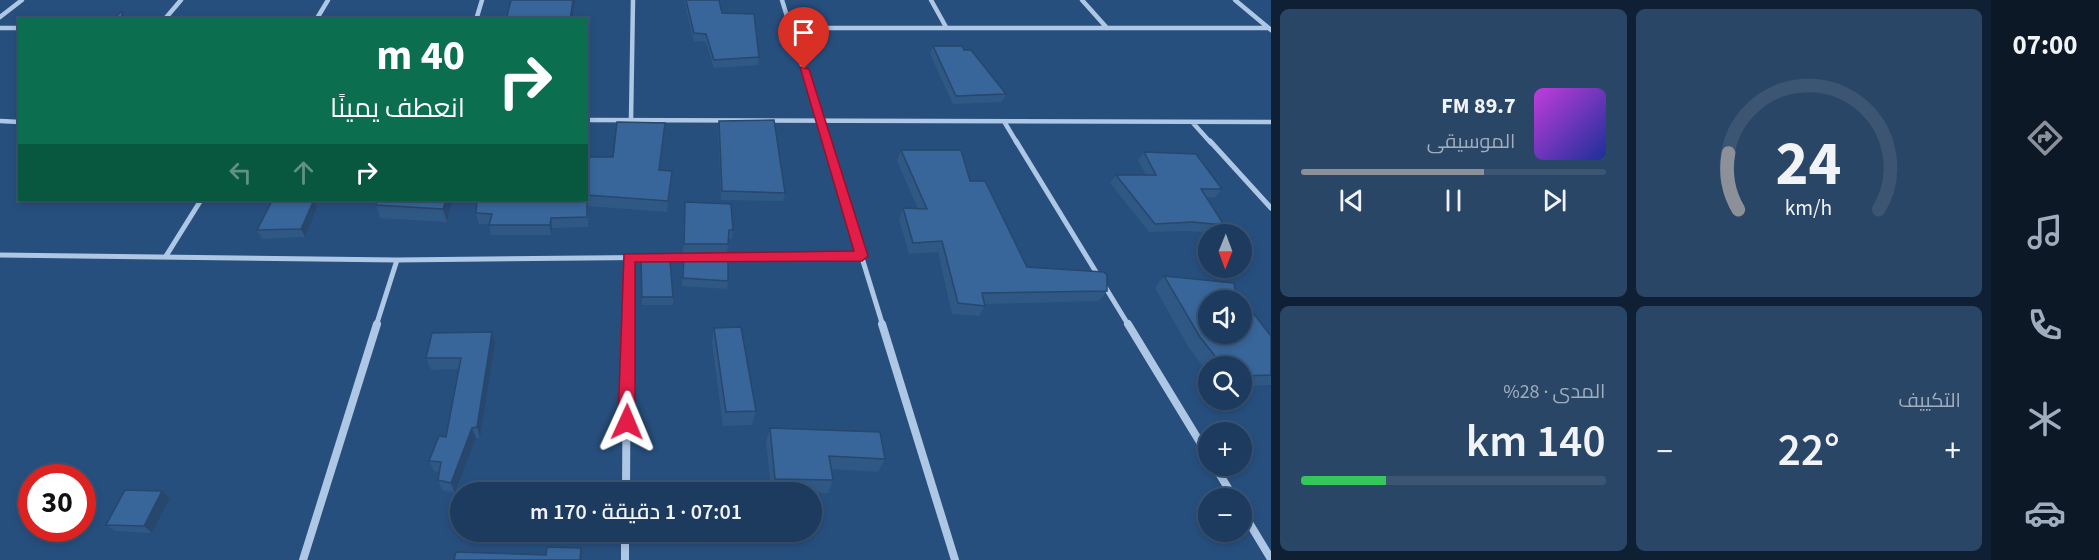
<!DOCTYPE html>
<html lang="ar">
<head>
<meta charset="utf-8">
<style>
	:root { --surface:#1d3b5e; --page:#2a4667; --text:#f1f3f6; --muted:#a0adbc; --line:#3b5573; --accent:#8c9099 }
	body { margin:0; font-family:"Source Sans 3",Cairo,sans-serif; background:var(--page); color:var(--text); direction:rtl; height:100vh; display:flex; flex-direction:column; font-size:22px; white-space:nowrap }
	* { box-sizing:border-box; margin:0 }
	p { font-size:20px; color:var(--muted) }
	.icon { flex:none; width:33px; height:33px; fill:none; stroke:currentColor; stroke-width:2; stroke-linecap:round; stroke-linejoin:round }
	.map { position:relative; flex:1; overflow:hidden; direction:ltr }
	.drawer { display:flex; flex-direction:column; gap:9px; padding:9px; background:#102034; width:720px }
	.drawer>* { flex:none }
	.hud { position:absolute; left:18px; top:18px; width:570px; height:183px; border-radius:0px; box-shadow:0 3px 9px #0003,0 0 0 2px var(--line); direction:rtl; background:#0b6e4f; color:#fff; overflow:hidden }
	.needle { width:39px; rotate:181deg }
	.tools { position:absolute; left:1198px; top:224px; display:grid; gap:12px }
	.tools a { display:grid; place-items:center; width:54px; height:54px; border-radius:50%; background:var(--surface); box-shadow:0 3px 9px #0003,0 0 0 2px var(--line); font-size:30px }
	.speed { position:absolute; left:18px; top:464px; display:flex; gap:12px; font-size:30px; font-weight:700; text-align:center }
	.speed>* { display:grid; place-content:center; width:78px; height:78px; border-radius:50%; background:var(--surface); box-shadow:0 3px 9px #0003,0 0 0 2px var(--line); line-height:1 }
	.speed .limit { border:9px solid #d22; background:#fff; color:#111 }
	.pin { position:absolute; display:grid; place-items:center; width:51px; height:51px; color:#fff; margin:-62px -26px; border-radius:50% 50% 50% 0; rotate:-45deg; box-shadow:0 0 6px #0007 }
	.pin .icon { rotate:45deg }
	.me { position:absolute; width:66px; margin:-33px; rotate:1deg; stroke-linejoin:round; filter:drop-shadow(0 0 4px #0008) }
	.turn { display:flex; align-items:center; gap:21px; height:126px; padding:0 24px; font-size:27px }
	.turn .icon { width:78px; height:78px; stroke-width:2.5 }
	.turn b { display:block; font-size:42px; line-height:51px }
	.lanes { display:flex; align-items:center; height:57px; padding:0 24px; background:#0003; justify-content:center; gap:30px; direction:ltr }
	.lanes .off { opacity:.35 }
	.big { font-size:45px; font-weight:600; line-height:1.1 }
	.drawer .widget { flex:1; display:flex; flex-direction:column; justify-content:center; gap:9px; min-width:0; padding:0 21px; border-radius:9px; background:var(--page) }
	.drawer .dial { align-items:center; gap:0 }
	.dial svg { height:156px; overflow:visible; fill:none; stroke:var(--line); stroke-width:7; stroke-linecap:round; text-anchor:middle }
	.dial text { fill:var(--text); stroke:none }
	.song { display:flex; align-items:center; gap:18px }
	.cover { width:72px; height:72px; border-radius:9px; background:linear-gradient(135deg,hsl(290 70% 55%),hsl(230 70% 35%)) }
	.played { height:6px; border-radius:3px; background:linear-gradient(90deg,var(--accent) 60%,var(--line) 60%) }
	.keys { display:flex; justify-content:space-around; direction:ltr }
	.heat { display:flex; justify-content:space-between; align-items:center; font-size:33px; direction:ltr }
	.charge { height:9px; border-radius:4px; background:linear-gradient(90deg,#34c759 28%,var(--line) 0) }
	.drawer .tiles { flex:1; display:grid; gap:9px; grid-template-columns:repeat(2,1fr) }
	.trip { position:absolute; left:450px; top:482px; width:372px; height:60px; border-radius:30px; background:var(--surface); box-shadow:0 3px 9px #0003,0 0 0 2px var(--line); font-weight:600; line-height:60px; text-align:center; direction:rtl }
	main { display:flex; flex:1; min-height:0 }
	.tabs { display:flex; flex-direction:column; width:108px; justify-content:space-around; align-items:center; background:#0c1826; color:var(--muted) }
	.tabs .icon { width:42px; height:42px }
	.tabs .active { color:var(--accent) }
	.tabs b { font-size:27px; color:var(--text) }
	.map>svg:first-child { display:block }
	.lines { fill:none; stroke-linecap:round; stroke-linejoin:round }
	.street-far2 { stroke:#adc7e5; stroke-width:4.5 }
	.street-far1 { stroke:#adc7e5; stroke-width:5 }
	.street { stroke:#adc7e5; stroke-width:8 }
	.wall { fill:#305884 }
	.shaded-wall { fill:#27476c }
	.building { fill:#38669a; stroke:#27476c; stroke-width:1.5; fill-rule:evenodd }
	.route { fill:#e11d48; stroke:#92132f; stroke-width:1.5 }
</style>
</head>
<body>
<main>
<nav class="tabs">
<b>07:00</b>
<svg class="icon active" aria-label="directions" viewBox="0 0 24 24"><path d="M12 3l9 9-9 9-9-9zM9 14v-3h6M13 9l2 2-2 2"/></svg>
<svg class="icon" aria-label="music" viewBox="0 0 24 24"><path d="M9 18V5l10-2v13"/><circle cx="6" cy="18" r="3"/><circle cx="16" cy="16" r="3"/></svg>
<svg class="icon" aria-label="phone" viewBox="0 0 24 24"><path d="M5 4h4l2 5-3 2q2 4 5 5l2-3 5 2v4C11 20 4 13 5 4z"/></svg>
<svg class="icon" aria-label="climate" viewBox="0 0 24 24"><path d="M12 3v18M4 7l16 10M4 17L20 7"/></svg>
<svg class="icon" aria-label="car" viewBox="0 0 24 24"><path d="M5 17H2v-5l4-1 3-4h7l3 4 3 1v5h-3M9 17h6M6 11h13"/><circle cx="7" cy="17" r="2"/><circle cx="17" cy="17" r="2"/></svg>
</nav>
<section class="drawer">
<div class="tiles">
<div class="widget dial"><svg viewBox="0 0 100 80">
<path d="M14 69A42 42 0 1 1 86 69"/>
<path d="M14 69A42 42 0 0 1 9 40" stroke="#8c9099"/>
<text x="50" y="56" font-size="32" font-weight="700">24</text>
<text x="50" y="72" font-size="11">km/h</text>
</svg></div>
<div class="widget">
<div class="song"><i class="cover"></i><div><b>89.7 FM</b><p>الموسيقى</p></div></div>
<div class="played"></div>
<div class="keys"><svg class="icon" aria-label="previous" viewBox="0 0 24 24"><path d="M18 5L8 12l10 7zM5 5v14"/></svg><svg class="icon" aria-label="pause" viewBox="0 0 24 24"><path d="M8 5v14M16 5v14"/></svg><svg class="icon" aria-label="next" viewBox="0 0 24 24"><path d="M6 5l10 7-10 7zM19 5v14"/></svg></div>
</div>
<div class="widget"><p>التكييف</p>
<div class="heat"><a>−</a><b class="big">22°</b><a>+</a></div>
</div>
<div class="widget"><p>المدى · 28%</p><b class="big">140 km</b><div class="charge"></div></div>
</div>
</section>
<div class="map">
<svg width="1271" height="560" viewBox="0 0 1271 560">
	<rect width="100%" height="100%" fill="#274f7e"/>
	<g class="lines">
		<path class="street-far2" d="M782,0l44,143
			M931,0l15,27
			M1082,0l25,28
			M1235,0l36,30
			M0,17l22,-17
			M164,20l17,-20
			M316,20l12,-20
			M476,20l6,-20
			M0,28h20
			M790,28h478
			M586,120l685,2
			M631,120l2,-120
			M0,121l20,1
			M1005,123l12,20
			M1193,123l18,20"/>
		<path class="street-far1" d="M826,141l57,185
			M1016,141l113,185
			M1210,141l61,67
			M0,255l397,5 293,-3
			M166,256l35,-56
			M721,257l141,-1
			M376,326l21,-66
			M627,326l1,-68"/>
		<path class="street" d="M882,324l73,236
			M1128,324l81,133
			M1214,465l20,33
			M626,492l1,-168
			M1242,511l29,48
			M625,531v29
			M303,560l74,-236"/>
	</g>
	<path class="wall" d="M684,0l38,13 37,44 -1,8 -44,3 -8,-26 -12,-1z
		M933,46l31,4 42,44 -4,8 -49,2 -23,-50z
		M719,121l66,72 -2,8 -62,-1 -3,-70z
		M664,133l-4,37 12,1 -5,41 -79,-6v21l-36,1 -1,7h-60l-2,-11h-10l-3,-11 110,-56h27z
		M901,150l69,31 57,86 80,24 -8,10 -114,3v2l-6,10 -27,-2 -14,-62 -29,2 -10,-35 4,-11 15,1 -21,-48z
		M1144,152l78,37 -7,9 -8,-1 17,28 -7,8 -31,-2 -37,1 -39,-49 6,-8h30l-8,-15z
		M378,200h74l-5,22 -67,-4 -4,-13z
		M317,208l-12,29 -43,2 -5,-9z
		M684,211l49,19 -1,9h-3l-2,13 -44,1z
		M641,261l32,36v8h-31z
		M683,262l45,19 -1,8 -45,-3z
		M1164,276l71,14 36,46v49l-29,1v-20h-33v8l-20,-26 -34,-60z
		M714,328l42,83 -4,14 -29,1 -11,-83z
		M495,344l-15,94h-4l-21,55 -13,-3 -4,-10 1,-8 -5,-1 -5,-10 17,-24 13,-68 -28,1 -5,-12z
		M770,428l115,31 -7,13 -47,-3 2,11 -5,13 -57,-2 -5,-50z
		M162,491l8,7 -18,35 -37,-2 -9,-6z"/>
	<path class="shaded-wall" d="M573,0h2l-3,20h-2z
		M122,11l4,8v1h-4z
		M314,200l3,8 -12,29 -4,-8z
		M446,200h6l-5,22 -4,-13z
		M551,218l1,10 -1,7 -1,-10z
		M492,332l3,12 -15,94 -3,-11z
		M472,428l4,10 -21,55 -4,-10z
		M162,491l8,7 -18,35 -8,-7z
		M581,548l1,12h-2z"/>
	<path class="building" d="M511,0h62l-3,20h-64z
		M686,0h33l3,13 32,1 5,43 -45,3 -8,-26 -12,-1z
		M122,11v9h-10z
		M933,46h29l2,4h7l35,44 -50,2z
		M774,120l11,73 -63,-2 -3,-70z
		M617,122l48,1 -6,47 13,1 -4,30 -81,-6v22l-36,1 -1,7h-61l3,-11 -16,-1 1,-13h109v-43h27z
		M901,150h60l9,31h15l42,86 77,5 3,3v16l-125,2 3,13 -27,-3 -16,-62 -29,2 -10,-35 24,1z
		M1144,152l52,2 26,35h-21l23,36 -31,-3 -38,2 -39,-49h40z
		M314,200l-13,29 -44,1 15,-29z
		M378,200h68l-3,9 -67,-4z
		M685,202l46,2 2,26h-4l-1,14h-44z
		M684,254h44v27l-45,-3z
		M641,261h29l3,36h-31z
		M1164,276l70,7 1,7 36,46v39l-29,1v-10h-19l-23,-29zM1209,300h33v33h-33z
		M741,327l15,84 -30,1 -12,-84z
		M492,332l-15,95 -5,1 -21,55 -13,-3 3,-18 -12,-1 10,-25 7,1 15,-79h-35l6,-25z
		M770,428l110,4 5,27 -56,-3 4,24 -58,-1z
		M125,490l37,1 -18,35 -38,-1z
		M547,547l34,1 -1,12h-126l2,-8 90,3z"/>
	<path class="route" d="M800,67l9,2 59,187 -6,5 -227,1v160l-3,5 -5,2 -6,-2 -3,-5 6,-168 230,-3z"/>
</svg>
<div class="tools">
<a><svg class="needle" viewBox="-14 -14 28 28"><path d="M0-13l5 13h-10z" fill="#e53935"/><path d="M0 13l5-13h-10z" fill="#a0adbc"/></svg></a>
<a><svg class="icon" aria-label="sound" viewBox="0 0 24 24"><path d="M4 9h4l5-4v14l-5-4H4zM17 9q2 3 0 6"/></svg></a>
<a><svg class="icon" aria-label="search" viewBox="0 0 24 24"><circle cx="10" cy="10" r="6"/><path d="M15 15l6 6"/></svg></a>
<a>+</a>
<a>−</a>
</div>
<div class="speed"><div class="limit">30</div></div>
<div class="pin" style="left:804px;top:69px;background:#d93025"><svg class="icon" aria-label="arrive" viewBox="0 0 24 24"><path d="M6 21V4h12l-3 4 3 4H6"/></svg></div>
<svg class="me" style="left:627px;top:422px" viewBox="-20 -20 40 40"><path d="M0-17L14 15 0 8-14 15z" fill="#e11d48" stroke="#fff" stroke-width="4"/></svg>
<div class="trip">07:01 · 1 دقيقة · 170 m</div>
<div class="hud">
<div class="turn"><svg class="icon" aria-label="right" viewBox="0 0 24 24"><path d="M7 20v-9h11M14 6l5 5-5 5"/></svg><div><b>40 m</b>انعطف يمينًا</div></div>
<div class="lanes"><svg class="icon off" aria-label="left" viewBox="0 0 24 24"><path d="M17 20v-9H6M10 6l-5 5 5 5"/></svg><svg class="icon off" aria-label="ahead" viewBox="0 0 24 24"><path d="M12 20V5M6 11l6-6 6 6"/></svg><svg class="icon" aria-label="right" viewBox="0 0 24 24"><path d="M7 20v-9h11M14 6l5 5-5 5"/></svg></div>
</div>
</div>
</main>
</body>
</html>
